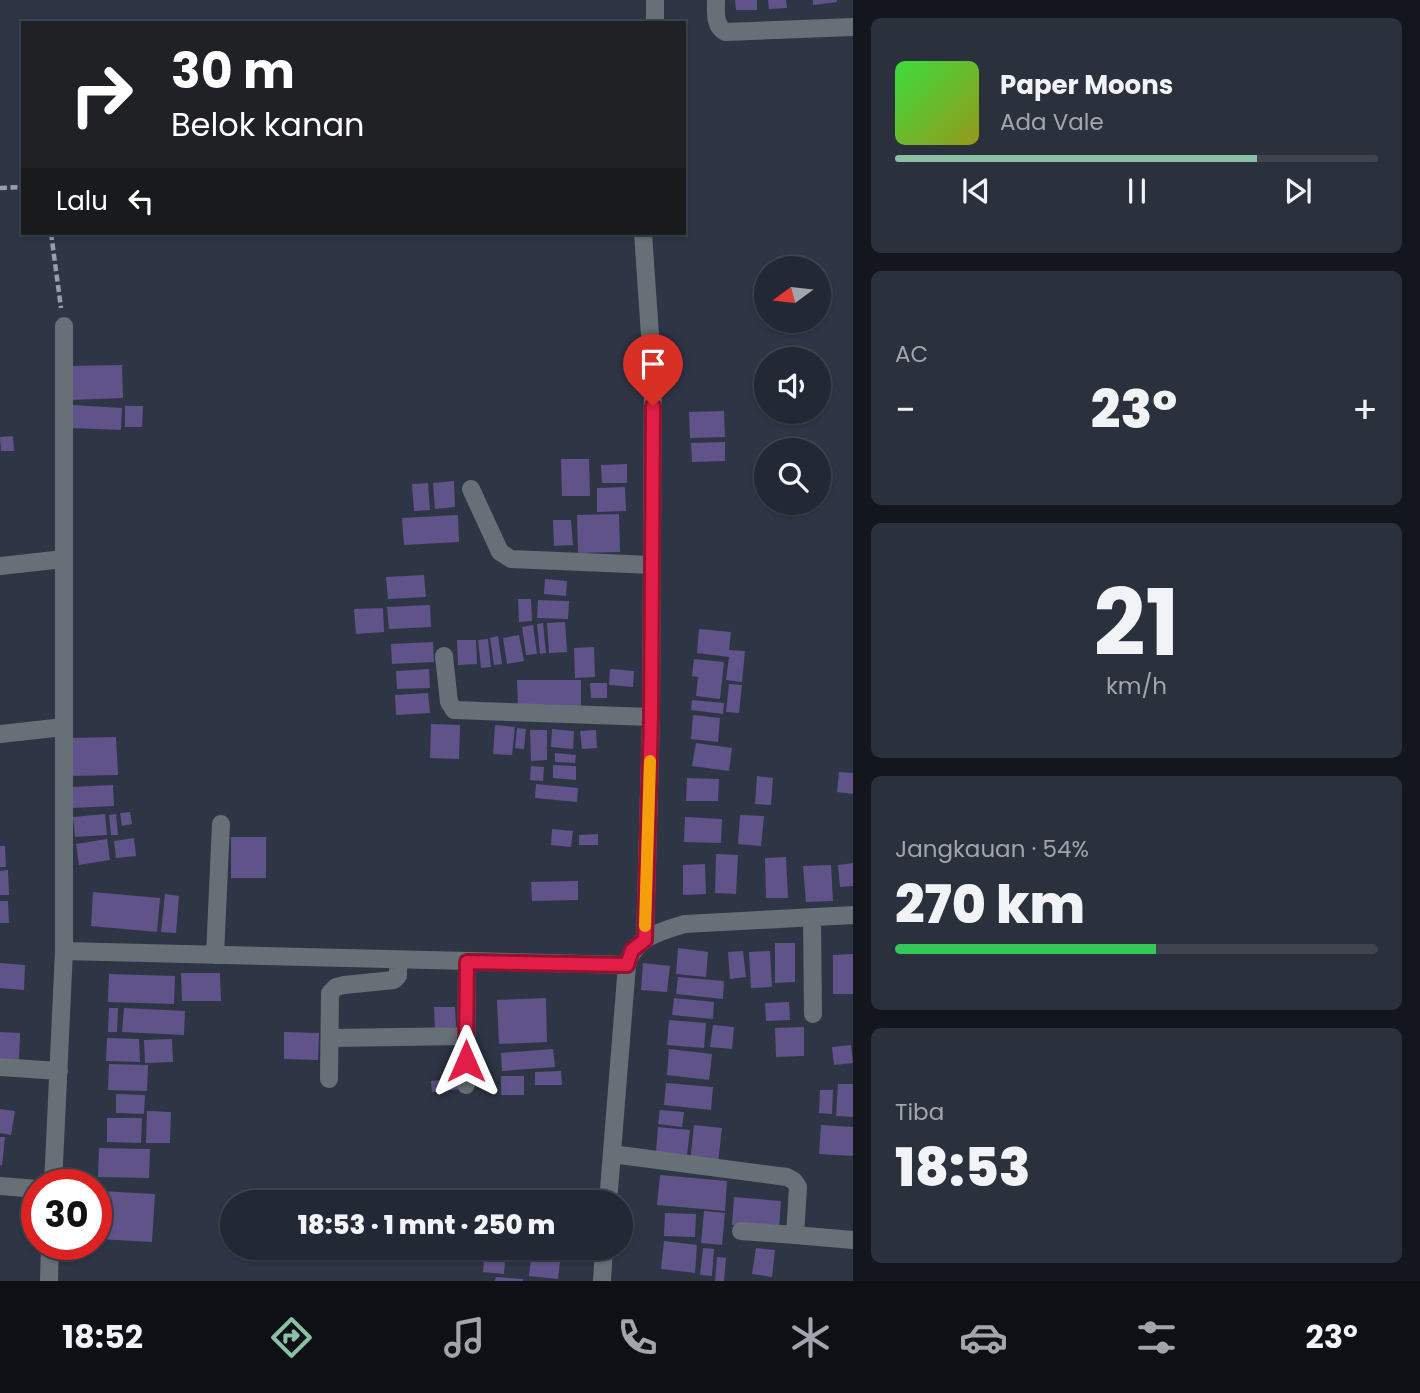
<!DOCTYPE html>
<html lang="id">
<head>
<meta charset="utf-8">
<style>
	:root { --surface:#222834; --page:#2a303c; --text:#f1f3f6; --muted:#a2a6ac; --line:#3f444f; --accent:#8abfa5 }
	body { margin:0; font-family:Poppins,sans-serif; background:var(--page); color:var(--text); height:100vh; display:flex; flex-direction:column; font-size:26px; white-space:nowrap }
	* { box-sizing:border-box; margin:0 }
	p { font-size:23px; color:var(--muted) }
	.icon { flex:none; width:38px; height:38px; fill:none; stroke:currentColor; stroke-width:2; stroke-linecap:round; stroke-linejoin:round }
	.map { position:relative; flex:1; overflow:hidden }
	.sheet { display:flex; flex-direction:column; gap:18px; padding:18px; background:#13161d; width:567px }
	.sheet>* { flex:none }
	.hud { position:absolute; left:21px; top:21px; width:665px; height:214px; border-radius:0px; box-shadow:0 2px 5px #0004,0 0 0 2px var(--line); background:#202124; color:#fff; overflow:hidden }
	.needle { width:46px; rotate:255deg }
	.fabs { position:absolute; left:754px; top:256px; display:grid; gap:14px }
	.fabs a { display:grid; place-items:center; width:77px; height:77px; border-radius:50%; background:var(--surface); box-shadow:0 2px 5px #0004,0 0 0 2px var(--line); font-size:35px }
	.speed { position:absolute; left:21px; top:1169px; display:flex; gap:14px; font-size:35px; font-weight:700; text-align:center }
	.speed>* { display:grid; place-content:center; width:91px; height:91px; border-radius:50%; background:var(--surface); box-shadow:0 2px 5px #0004,0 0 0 2px var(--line); line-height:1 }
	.speed .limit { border:10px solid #d22; background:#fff; color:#111 }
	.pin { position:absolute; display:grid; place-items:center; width:60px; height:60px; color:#fff; margin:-72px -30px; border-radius:50% 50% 50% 0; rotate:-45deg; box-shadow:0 0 7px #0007 }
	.pin .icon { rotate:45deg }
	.me { position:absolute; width:77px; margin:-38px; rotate:0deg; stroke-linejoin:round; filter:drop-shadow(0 0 5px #0008) }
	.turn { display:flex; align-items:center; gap:24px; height:147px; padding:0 35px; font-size:32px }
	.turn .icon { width:91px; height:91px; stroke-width:2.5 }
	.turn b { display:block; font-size:49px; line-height:60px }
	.then { display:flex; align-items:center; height:66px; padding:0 35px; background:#0003; gap:14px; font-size:26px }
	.big { font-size:52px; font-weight:800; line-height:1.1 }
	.sheet .tile { flex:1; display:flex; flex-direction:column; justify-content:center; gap:10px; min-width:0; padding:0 24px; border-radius:10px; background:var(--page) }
	.sheet .dial { align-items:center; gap:0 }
	.dial b { font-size:91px; line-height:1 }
	.song { display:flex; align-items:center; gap:21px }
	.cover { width:84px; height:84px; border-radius:10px; background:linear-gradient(135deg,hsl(120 70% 55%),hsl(60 70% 35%)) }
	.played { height:7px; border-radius:4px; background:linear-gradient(90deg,var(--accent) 75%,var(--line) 75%) }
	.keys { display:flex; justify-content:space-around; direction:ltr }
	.heat { display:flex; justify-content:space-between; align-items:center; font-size:38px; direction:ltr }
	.charge { height:10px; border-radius:5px; background:linear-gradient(90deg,#34c759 54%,var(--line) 0) }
	.trip { position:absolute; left:220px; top:1190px; width:413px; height:70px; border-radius:35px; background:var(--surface); box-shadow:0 2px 5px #0004,0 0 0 2px var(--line); font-weight:800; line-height:70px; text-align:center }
	.tab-bar { display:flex; height:112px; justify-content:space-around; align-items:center; background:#0e1015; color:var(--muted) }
	.tab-bar .icon { width:49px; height:49px }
	.tab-bar .on { color:var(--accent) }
	.tab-bar b { font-size:32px; color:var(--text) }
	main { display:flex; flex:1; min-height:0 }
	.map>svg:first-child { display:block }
	.building { fill:#60538a }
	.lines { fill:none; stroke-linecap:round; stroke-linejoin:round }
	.path { stroke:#979daa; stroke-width:4.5; stroke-dasharray:7 3.5; stroke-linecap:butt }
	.street { stroke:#677076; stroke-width:18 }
	.route-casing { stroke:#92132f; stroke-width:18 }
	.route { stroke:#e11d48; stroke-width:12 }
	.slow { stroke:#f59e0b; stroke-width:12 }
</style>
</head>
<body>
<main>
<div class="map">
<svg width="853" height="1281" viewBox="0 0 853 1281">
	<rect width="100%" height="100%" fill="#2e3545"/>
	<path class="building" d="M735,0h22v10h-21z
		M768,0h18l1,8 -18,1z
		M813,0h24v2l-24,3z
		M122,365l1,33 -52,2 -1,-34z
		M72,405l50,3 -1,22 -50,-2z
		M125,406h18l-1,21h-17z
		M724,411l1,26 -35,1 -1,-26z
		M13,436l1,15h-13l-1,-14z
		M725,442v19l-33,1 -1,-19z
		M561,459h28l1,37h-28z
		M627,464v19h-25l-1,-18z
		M454,481l1,26 -20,2 -2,-26z
		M428,483l2,27 -16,1 -2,-27z
		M625,487l1,24 -29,1v-24z
		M619,514l1,38 -42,1 -1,-38z
		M458,515l1,27 -55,3 -2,-27z
		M553,520h18l2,25 -19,1z
		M424,575l2,22 -38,2 -2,-22z
		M545,579l22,2 -1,15 -22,-2z
		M518,599h13l1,22 -13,1z
		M538,600l31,1 -1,18 -31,-1z
		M430,605l1,22 -42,2 -2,-22z
		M383,608l1,24 -28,2 -2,-25z
		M565,622l2,30 -18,1 -2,-30z
		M543,623l3,30 -6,1 -3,-30z
		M533,625l4,29 -11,1 -4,-28z
		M699,629l32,3 -2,18 16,1 -3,31 -16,-2 3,-23 -32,-4z
		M519,635l5,26 -17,3 -4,-26z
		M498,636l4,28 -8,1 -4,-27z
		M488,639l3,28 -10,1 -3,-28z
		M457,640h19l1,24 -19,1z
		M433,642l1,20 -42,2 -1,-20z
		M594,647l1,30 -20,1 -1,-30z
		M694,659l30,3 -4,37 -24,-3 2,-19 -6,-1z
		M429,669l1,19 -33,1 -1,-18z
		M610,669l24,2 -1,16 -24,-2z
		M517,680h64v27l-63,1z
		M590,683h17v15h-16z
		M729,684l13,1 -3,28 -13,-1z
		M428,693l2,20 -34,2 -1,-20z
		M692,700l32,3 -1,11 -32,-4z
		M693,715l27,3 -2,24 -27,-3z
		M431,724l29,1 -1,34 -29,-1z
		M495,725l20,2 -3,28 -19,-1z
		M517,728l9,1 -2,20 -9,-1z
		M552,729l22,2 -1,18 -22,-2z
		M530,730h17v30l-16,1z
		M596,730l1,18 -15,1 -2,-18z
		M116,737l2,38 -47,1 -1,-38z
		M696,743l36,5 -3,23 -37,-5z
		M555,753l21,2 -1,8 -20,-1z
		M553,765l23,1v14l-23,-2z
		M531,766l13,1 -1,14 -13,-1z
		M839,772l14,1v21l-16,-2z
		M757,776l16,2 -2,27 -16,-1z
		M687,778l32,1 -1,22h-32z
		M536,784l42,4 -1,14 -42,-4z
		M113,785l1,21 -41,2 -1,-21z
		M130,812l2,12 -10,2 -2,-13z
		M105,814l2,21 -32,2 -2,-20z
		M116,814l2,21h-7l-2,-20z
		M740,815l24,1 -3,30 -23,-2z
		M685,817l37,2 -1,24 -37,-1z
		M552,829l21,2 -2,16 -20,-2z
		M598,834v11h-19v-10z
		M231,837h35v41h-35z
		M134,838l2,18 -20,2 -2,-17z
		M107,839l3,21 -31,5 -3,-21z
		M0,846h5l1,21h-6z
		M716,854l22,1 -2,39 -21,-1z
		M786,857l2,41h-22l-1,-40z
		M853,863v23l-13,1 -2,-22z
		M705,864l1,30 -23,1v-30z
		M831,865l2,36 -27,1 -3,-36z
		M8,870l1,25h-9v-24z
		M578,881v19l-46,1 -1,-19z
		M93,892l67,6 -3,34 -66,-6z
		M165,894l14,2 -3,37 -15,-1z
		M0,901h8l1,22h-9z
		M775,943h20v39l-20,1z
		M678,948l30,4 -2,25 -30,-3z
		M743,951l3,26 -16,2 -2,-27z
		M770,951l2,36 -21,1 -2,-36z
		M853,954v40h-20v-39z
		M0,963l25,2 -1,25 -24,-2z
		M643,963l27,3 -3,26 -26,-2z
		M181,973h39l1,28h-39z
		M109,974l66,2 -1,28 -66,-2z
		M678,977l46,4 -1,18 -47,-5z
		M546,998l1,44 -48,2 -2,-44z
		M674,998l40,4 -1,17 -41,-4z
		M789,1002l1,18 -24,1 -1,-18z
		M434,1007h21l1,20 -21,1z
		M109,1008h9l-1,24h-9z
		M124,1008l61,3 -1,24 -62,-3z
		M669,1020l37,3 -2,25 -37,-3z
		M713,1025l21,2 -2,22 -22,-2z
		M804,1027v29l-28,1 -1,-29z
		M0,1032l20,1 -1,28 -19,-1z
		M284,1032l35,1 -1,27 -34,-1z
		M107,1038l32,1 1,23 -34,-1z
		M172,1039l1,23 -28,1 -1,-23z
		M851,1045l2,18 -19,2 -2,-18z
		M553,1049l2,18 -53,4 -1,-18z
		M669,1049l43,5 -3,26 -42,-5z
		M109,1064l39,1 -1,26 -39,-1z
		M561,1071l1,14h-27v-13z
		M501,1076h23v19h-23z
		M460,1078l2,11 -30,3 -1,-11z
		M666,1083l47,4 -2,23 -47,-5z
		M838,1084h15v33l-17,-1z
		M820,1090h13l-1,24 -13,-1z
		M116,1094l29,1 -1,19 -28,-1z
		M0,1109l15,2 -4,24 -11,-2z
		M660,1110l24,2 -2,15 -24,-3z
		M147,1111l24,1 -1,31h-24z
		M107,1118h35l-1,25 -34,-1z
		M694,1125l28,3 -4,35 -28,-2z
		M821,1125l32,2v29l-34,-2z
		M658,1127l32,3 -3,25 -31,-3z
		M0,1137h5l-3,29 -2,-1z
		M99,1148l51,1 -1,29 -51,-1z
		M660,1175l67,6 -2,30 -68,-6z
		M100,1191l55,3 -3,48 -54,-3z
		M734,1197l47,4 -2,28 -47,-4z
		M704,1211l21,2 -3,32 -21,-2z
		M665,1213l31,1 -1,23 -31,-1z
		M664,1241l33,4 -2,28 -34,-4z
		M485,1248h21l-2,26 -21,-2z
		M703,1248l11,1 -2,27 -12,-1z
		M756,1248l19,2 -3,27 -20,-3z
		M717,1257l9,1 -2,23h-9z
		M531,1258l29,4 -2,17 -29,-3z
		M496,1277l27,2v2h-28z"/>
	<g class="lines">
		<path class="path" d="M0,188l23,-1
			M51,233l10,75"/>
		<path class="street" d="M655,0v23
			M716,0c0,12 -2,25 9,32l128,-5
			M643,233l10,146 -2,338 -6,223
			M471,489l29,63 11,7 141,6
			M0,566l64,-7
			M444,656l5,46 5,8 197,7
			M0,734l64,-7
			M812,918l1,96
			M64,951v-625
			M215,955l6,-131
			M331,1038l135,-2
			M0,1067l59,4
			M329,1079l1,-86 6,-6 8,-2 50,-5 4,-4v-15
			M466,1085l1,-123
			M612,1154l175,23 7,4 4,6 -3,48 58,5
			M53,1185l11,-234 563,14
			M0,1186l37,3
			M608,1202l19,-237c7,-27 34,-34 58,-41l168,-9
			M741,1231l54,4
			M49,1281l1,-37
			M602,1281l2,-33"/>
	</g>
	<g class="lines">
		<g class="route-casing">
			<path id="route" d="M466,1061l1,-99 160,3 5,-15 13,-10 6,-223 2,-311"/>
		</g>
		<use href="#route" class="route"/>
		<path class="slow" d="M645,926l5,-165"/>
	</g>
</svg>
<div class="fabs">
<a><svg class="needle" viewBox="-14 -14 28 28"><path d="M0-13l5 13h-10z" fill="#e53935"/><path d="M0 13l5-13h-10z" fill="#a2a6ac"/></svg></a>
<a><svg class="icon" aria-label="sound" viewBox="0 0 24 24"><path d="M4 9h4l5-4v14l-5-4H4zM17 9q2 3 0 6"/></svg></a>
<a><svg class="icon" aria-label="search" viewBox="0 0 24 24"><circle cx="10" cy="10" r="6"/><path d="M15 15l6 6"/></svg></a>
</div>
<div class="speed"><div class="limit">30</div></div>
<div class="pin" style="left:653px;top:406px;background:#d93025"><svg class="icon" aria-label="arrive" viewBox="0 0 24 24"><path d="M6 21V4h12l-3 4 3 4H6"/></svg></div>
<svg class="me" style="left:466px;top:1061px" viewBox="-20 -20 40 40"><path d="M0-17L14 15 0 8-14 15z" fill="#e11d48" stroke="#fff" stroke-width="4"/></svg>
<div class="trip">18:53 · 1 mnt · 250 m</div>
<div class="hud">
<div class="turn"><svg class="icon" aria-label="right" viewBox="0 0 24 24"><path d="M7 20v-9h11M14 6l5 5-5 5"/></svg><div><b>30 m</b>Belok kanan</div></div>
<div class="then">Lalu<svg class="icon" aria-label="left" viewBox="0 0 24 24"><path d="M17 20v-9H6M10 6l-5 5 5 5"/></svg></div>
</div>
</div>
<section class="sheet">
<div class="tile">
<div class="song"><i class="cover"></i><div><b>Paper Moons</b><p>Ada Vale</p></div></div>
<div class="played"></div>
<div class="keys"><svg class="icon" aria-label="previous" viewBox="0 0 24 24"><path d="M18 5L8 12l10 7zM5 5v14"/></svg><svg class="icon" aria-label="pause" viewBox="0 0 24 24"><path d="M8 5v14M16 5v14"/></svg><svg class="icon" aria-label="next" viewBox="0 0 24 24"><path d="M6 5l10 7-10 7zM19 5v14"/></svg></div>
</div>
<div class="tile"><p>AC</p>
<div class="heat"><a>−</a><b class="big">23°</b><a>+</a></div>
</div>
<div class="tile dial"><b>21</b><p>km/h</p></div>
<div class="tile"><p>Jangkauan · 54%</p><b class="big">270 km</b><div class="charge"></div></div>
<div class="tile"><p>Tiba</p><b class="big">18:53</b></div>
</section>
</main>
<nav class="tab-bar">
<b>18:52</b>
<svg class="icon on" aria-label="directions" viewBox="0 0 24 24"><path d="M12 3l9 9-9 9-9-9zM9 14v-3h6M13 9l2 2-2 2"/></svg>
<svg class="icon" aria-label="music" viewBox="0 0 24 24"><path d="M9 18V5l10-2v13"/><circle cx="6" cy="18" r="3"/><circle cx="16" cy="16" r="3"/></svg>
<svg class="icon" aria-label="phone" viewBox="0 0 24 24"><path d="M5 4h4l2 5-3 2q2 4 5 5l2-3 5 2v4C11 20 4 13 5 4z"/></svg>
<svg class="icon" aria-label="climate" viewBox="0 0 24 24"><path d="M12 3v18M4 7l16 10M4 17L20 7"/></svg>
<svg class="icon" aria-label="car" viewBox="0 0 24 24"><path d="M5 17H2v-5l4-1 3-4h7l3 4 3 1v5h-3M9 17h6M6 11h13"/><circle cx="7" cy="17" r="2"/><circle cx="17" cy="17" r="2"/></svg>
<svg class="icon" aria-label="filters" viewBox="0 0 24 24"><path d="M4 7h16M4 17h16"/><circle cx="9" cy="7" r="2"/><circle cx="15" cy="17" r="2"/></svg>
<b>23°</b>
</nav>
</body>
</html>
